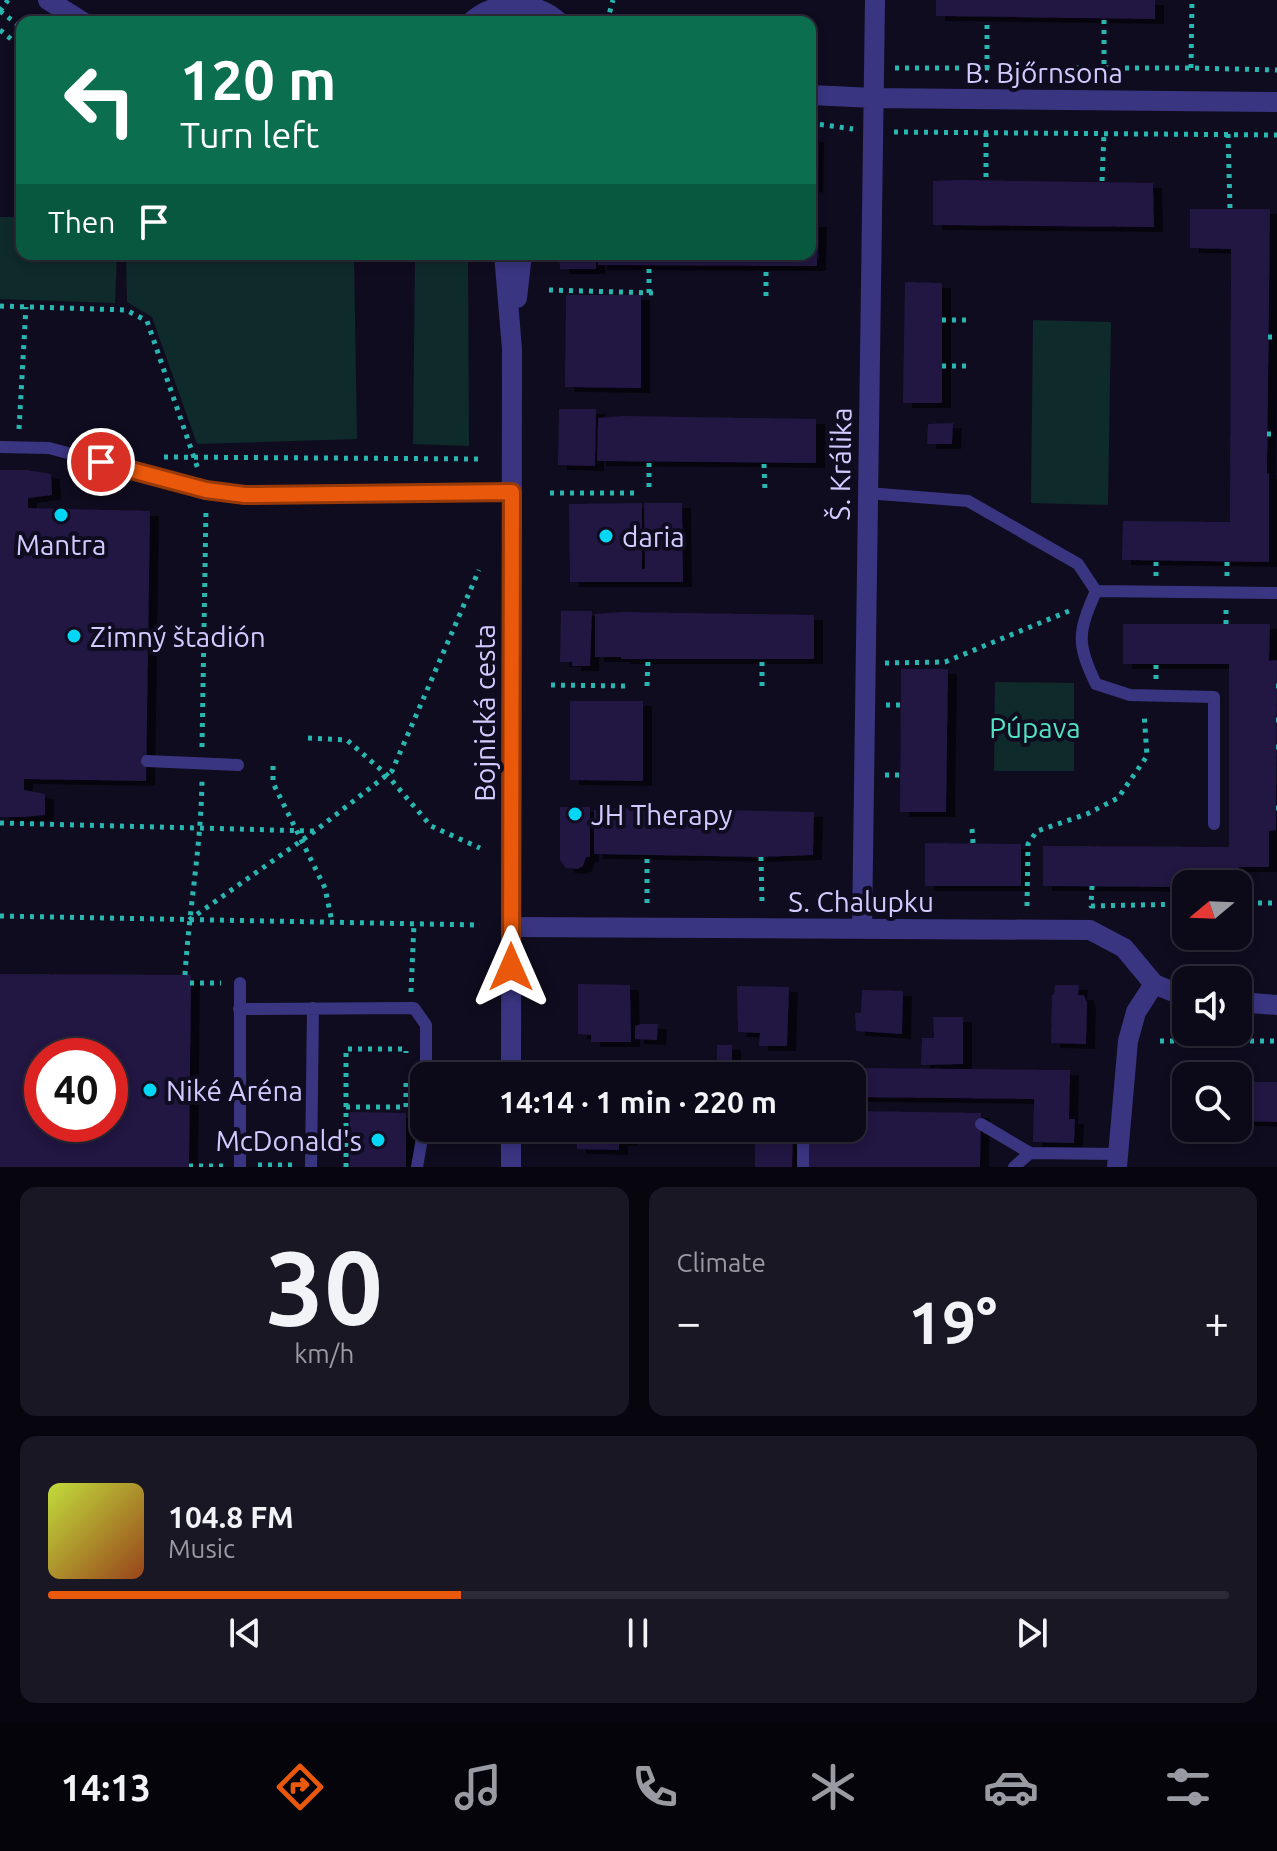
<!DOCTYPE html>
<html lang="en">
<head>
<meta charset="utf-8">
<style>
	:root { --surface:#0c0918; --page:#1a1725; --text:#f1f3f6; --muted:#9a9aa2; --line:#2c2a37; --accent:#ea580c }
	body { margin:0; font-family:Ubuntu,sans-serif; background:var(--page); color:var(--text); height:100vh; display:flex; flex-direction:column; font-size:30px; white-space:nowrap }
	* { box-sizing:border-box; margin:0 }
	p { font-size:26px; color:var(--muted) }
	.icon { flex:none; width:44px; height:44px; fill:none; stroke:currentColor; stroke-width:2; stroke-linecap:round; stroke-linejoin:round }
	.map { position:relative; height:1167px; overflow:hidden }
	.panel { display:flex; flex-direction:column; gap:20px; padding:20px; background:#07050d; flex:1 }
	.panel>* { flex:none }
	.guide { position:absolute; left:16px; top:16px; width:800px; height:244px; border-radius:16px; box-shadow:0 4px 12px #0003,0 0 0 2px var(--line); background:#0b6e4f; color:#fff; overflow:hidden }
	.needle { width:52px; rotate:251deg }
	.fabs { position:absolute; left:1172px; top:870px; display:grid; gap:16px }
	.fabs a { display:grid; place-items:center; width:80px; height:80px; border-radius:16px; background:var(--surface); box-shadow:0 4px 12px #0003,0 0 0 2px var(--line); font-size:40px }
	.speed { position:absolute; left:24px; top:1038px; display:flex; gap:16px; font-size:40px; font-weight:700; text-align:center }
	.speed>* { display:grid; place-content:center; width:104px; height:104px; border-radius:50%; background:var(--surface); box-shadow:0 4px 12px #0003,0 0 0 2px var(--line); line-height:1 }
	.speed .limit { border:12px solid #d22; background:#fff; color:#111 }
	.pin { position:absolute; display:grid; place-items:center; width:68px; height:68px; color:#fff; margin:-34px; border:4px solid #fff; border-radius:50%; box-shadow:0 2px 8px #0007 }
	.me { position:absolute; width:88px; margin:-44px; rotate:0deg; stroke-linejoin:round; filter:drop-shadow(0 0 6px #0008) }
	.turn { display:flex; align-items:center; gap:28px; height:168px; padding:0 32px; font-size:36px }
	.turn .icon { width:104px; height:104px; stroke-width:2.5 }
	.turn b { display:block; font-size:56px; line-height:68px }
	.then { display:flex; align-items:center; height:76px; padding:0 32px; background:#0003; gap:16px; font-size:30px }
	.big { font-size:60px; font-weight:700; line-height:1.1 }
	.panel .tile { flex:1; display:flex; flex-direction:column; justify-content:center; gap:12px; min-width:0; padding:0 28px; border-radius:16px; background:var(--page) }
	.panel .dial { align-items:center; gap:0 }
	.dial b { font-size:104px; line-height:1 }
	.song { display:flex; align-items:center; gap:24px }
	.cover { width:96px; height:96px; border-radius:12px; background:linear-gradient(135deg,hsl(70 70% 55%),hsl(20 70% 35%)) }
	.played { height:8px; border-radius:4px; background:linear-gradient(90deg,var(--accent) 35%,var(--line) 35%) }
	.keys { display:flex; justify-content:space-around; direction:ltr }
	.heat { display:flex; justify-content:space-between; align-items:center; font-size:44px; direction:ltr }
	.panel .tiles { flex:1; display:grid; gap:20px; grid-template-columns:1fr 1fr }
	.tile:last-child { grid-column:span 2 }
	.trip { position:absolute; left:410px; top:1062px; width:456px; height:80px; border-radius:16px; background:var(--surface); box-shadow:0 4px 12px #0003,0 0 0 2px var(--line); font-weight:700; line-height:80px; text-align:center }
	.menu { display:flex; height:128px; justify-content:space-around; align-items:center; background:#05040a; color:var(--muted) }
	.menu .icon { width:56px; height:56px }
	.menu .on { color:var(--accent) }
	.menu b { font-size:36px; color:var(--text) }
	.map>svg:first-child { display:block }
	.green { fill:#0f2a2a }
	.building { fill:#211742; fill-rule:evenodd; filter:url(#shadow) }
	.lines { fill:none; stroke-linecap:round; stroke-linejoin:round }
	.path { stroke:#29b5b0; stroke-width:5; stroke-dasharray:4 6; stroke-linecap:butt }
	.service { stroke:#393581; stroke-width:12 }
	.minor { stroke:#393581; stroke-width:20 }
	.tertiary { stroke:#393581; stroke-width:20 }
	.route-casing { stroke:#983908; stroke-width:20 }
	.route { stroke:#ea580c; stroke-width:14 }
	.poi-dot { fill:#00d7f6; stroke:#100c20; stroke-width:3 }
	.labels { text-anchor:middle; dominant-baseline:central; stroke-width:8; stroke-linejoin:round; paint-order:stroke }
	.street-label { font-size:28px; fill:#d2cbff; stroke:#100c20 }
	.poi-label { font-size:28px; fill:#d2cbff; stroke:#100c20; text-anchor:start }
	.park-label { font-size:28px; fill:#52e3c2; stroke:#100c20 }
</style>
</head>
<body>
<div class="map">
<svg width="1277" height="1167" viewBox="0 0 1277 1167">
	<defs>
		<filter id="shadow"><feDropShadow dx="9" dy="5" stdDeviation="0" flood-color="#0009"/></filter>
	</defs>
	<rect width="100%" height="100%" fill="#100c20"/>
	<path class="green" d="M0,217h22v37h95l-2,49 -115,-4z
		M126,254h228l3,185 -160,5 -45,-127 -25,-15z
		M415,254h53l1,192 -56,-2z
		M1033,320l78,2 -3,183 -77,-2z
		M995,682l79,1v88h-80z"/>
	<path class="building" d="M936,0h219v19l-219,-3z
		M810,137h5l-1,51 -4,-1z
		M960,180l193,3 1,44 -221,-2v-44z
		M1190,209h80l-3,265 2,-1v89l-147,-2 1,-39 107,1 1,-273 -41,-1z
		M810,222h8l-1,44 -219,-1v-11h212z
		M559,254h37v15h-36z
		M905,282l37,1v120h-39z
		M566,295h75v93l-76,-1z
		M559,409h37l-1,57 -37,-1z
		M623,416l193,3v44l-219,-2 1,-43z
		M953,423l-1,21h-25l1,-20z
		M0,470h27l24,4 1,21 -24,3v10l122,3 -4,270 -122,-2v11l21,4v21l-22,2h-23z
		M642,503v66h3l-1,-66h38l1,79h-113l-1,-78z
		M561,611h31l-2,55h-18v-4h-12z
		M621,612l193,3v44h-193v-2h-26v-43z
		M1123,624h147l-1,37 8,-1 -1,170 -7,1v36h-30l1,17h-54v3l-143,-1v-40l186,1v-183h-106z
		M901,669h47l-2,143h-46z
		M570,701h73v80l-73,-1z
		M560,807h30v50h-4l-3,9 -5,3 -12,-1 -6,-8z
		M621,808l193,4 -1,43 -52,2 -167,-3v-44z
		M925,843l96,1v42h-96z
		M0,974l191,1 -2,192h-189zM42,1056h68v68h-68z
		M578,984l52,1 1,57h-40v-7l-13,-1z
		M1055,985h24l-1,10h6l3,8 -1,41 -35,-1 1,-48h2z
		M737,986l52,1 -2,59h-28l1,-13 -22,-1z
		M862,990l41,1 -1,43 -46,-3 -1,-18h6z
		M933,1017h30v47l-42,1 1,-27h12z
		M641,1024h17l-1,16 -22,-1v-13z
		M717,1045h15v21l-15,1z
		M759,1067l311,3 -1,49h6l-1,24 -41,-1 1,-43 -182,-2v-21h-93z
		M1238,1082h39v40l-39,-1z
		M852,1111l129,2 -1,54h-175l1,-39h46z
		M350,1112l56,1v54h-56z
		M577,1128h52v13h-10v9l-42,-1z
		M755,1128h38l-1,39h-37z"/>
	<g class="lines">
		<path class="path" d="M0,11l22,17
			M0,11l8,-11
			M1104,20v49
			M607,22l6,-22
			M0,30l22,18
			M895,68h296l86,2
			M1191,68l1,-68
			M987,69v-50
			M810,123l43,6
			M894,132l383,3
			M986,133v47
			M1228,134l2,75
			M1102,181l2,-47
			M549,290l107,3
			M649,293v-26
			M766,296v-29
			M0,306l126,4 21,11 51,148
			M942,320h28
			M1268,337h9
			M942,366h28
			M19,429l7,-122
			M1267,434h10
			M164,457l314,2
			M649,463v30
			M764,464l1,29
			M550,493h84
			M1156,576v-15
			M1227,576v-15
			M1226,624v-14
			M885,663l60,-1 124,-51
			M1156,679v-15
			M551,685l77,1
			M647,686l1,-26
			M762,686v-26
			M1276,686h1
			M886,705h15
			M1276,720h1
			M308,738l39,2 40,35 44,51 49,22
			M202,747l4,-238
			M1276,747h1
			M273,766v17l52,105 7,34
			M885,775h15
			M1276,808h1
			M0,823l314,8
			M972,829l1,14
			M761,857l1,47
			M1239,873l6,1v29
			M1092,886l-1,20 95,-2
			M647,903v-47
			M1238,903h39
			M1027,906l1,-62 9,-13 50,-17 31,-16 29,-42 -3,-43
			M0,916l480,9
			M189,920l126,-89 77,-60 87,-201
			M185,975c4,-65 16,-129 17,-194
			M190,983h31
			M411,992l3,-68
			M1160,1041h117
			M442,1067h27
			M346,1107h60v-27
			M258,1165h34
			M189,1166h35
			M346,1167v-118h60v4"/>
		<path class="service" d="M0,447l49,1 157,42 39,5 267,-3
			M867,493l101,8 110,63 18,27 181,2
			M1096,591c-18,41 -20,52 0,93l34,11 84,2v127
			M147,761l91,4
			M239,1009l175,-1 12,17v51
			M981,1124l49,29
			M240,1167v-184
			M311,1167l2,-159
			M417,1167l7,-40
			M803,1167v-39
			M1014,1167l16,-14 87,1"/>
		<path class="minor" d="M48,0l35,22
			M810,95l64,3 403,4
			M511,927l579,3 34,18 30,36 32,13
			M862,929l13,-929
			M1238,1002l39,3
			M1117,1167l11,-126 8,-29 18,-28"/>
		<path class="tertiary" d="M471,22c24,-22 64,-22 88,0
			M504,254l8,95 -1,727
			M517,298l5,-44
			M511,1167v-39"/>
	</g>
	<g class="lines">
		<g class="route-casing">
			<path id="route" d="M101,462l105,28 39,5 267,-3 -1,475"/>
		</g>
		<use href="#route" class="route"/>
	</g>
	<g class="poi-dot">
		<circle cx="61" cy="515" r="8"/>
		<circle cx="606" cy="536" r="8"/>
		<circle cx="74" cy="636" r="8"/>
		<circle cx="575" cy="814" r="8"/>
		<circle cx="150" cy="1090" r="8"/>
		<circle cx="378" cy="1140" r="8"/>
	</g>
	<g class="labels">
		<g class="street-label">
			<text x="1044" y="72">B. Bjőrnsona</text>
			<text transform="translate(840 464) rotate(-89)">Š. Králika</text>
			<text transform="translate(484 713) rotate(-90)">Bojnická cesta</text>
			<text x="861" y="901">S. Chalupku</text>
		</g>
		<g class="poi-label">
			<text x="622" y="536">daria</text>
			<text x="61" y="544" text-anchor="middle">Mantra</text>
			<text x="90" y="636">Zimný štadión</text>
			<text x="591" y="814">JH Therapy</text>
			<text x="166" y="1090">Niké Aréna</text>
			<text x="362" y="1140" text-anchor="end">McDonald's</text>
		</g>
		<g class="park-label">
			<text x="1035" y="727">Púpava</text>
		</g>
	</g>
</svg>
<div class="fabs">
<a><svg class="needle" viewBox="-14 -14 28 28"><path d="M0-13l5 13h-10z" fill="#e53935"/><path d="M0 13l5-13h-10z" fill="#9a9aa2"/></svg></a>
<a><svg class="icon" aria-label="sound" viewBox="0 0 24 24"><path d="M4 9h4l5-4v14l-5-4H4zM17 9q2 3 0 6"/></svg></a>
<a><svg class="icon" aria-label="search" viewBox="0 0 24 24"><circle cx="10" cy="10" r="6"/><path d="M15 15l6 6"/></svg></a>
</div>
<div class="speed"><div class="limit">40</div></div>
<div class="pin" style="left:101px;top:462px;background:#d93025"><svg class="icon" aria-label="arrive" viewBox="0 0 24 24"><path d="M6 21V4h12l-3 4 3 4H6"/></svg></div>
<svg class="me" style="left:511px;top:967px" viewBox="-20 -20 40 40"><path d="M0-17L14 15 0 8-14 15z" fill="#ea580c" stroke="#fff" stroke-width="4"/></svg>
<div class="trip">14:14 · 1 min · 220 m</div>
<div class="guide">
<div class="turn"><svg class="icon" aria-label="left" viewBox="0 0 24 24"><path d="M17 20v-9H6M10 6l-5 5 5 5"/></svg><div><b>120 m</b>Turn left</div></div>
<div class="then">Then<svg class="icon" aria-label="arrive" viewBox="0 0 24 24"><path d="M6 21V4h12l-3 4 3 4H6"/></svg></div>
</div>
</div>
<section class="panel">
<div class="tiles">
<div class="tile dial"><b>30</b><p>km/h</p></div>
<div class="tile"><p>Climate</p>
<div class="heat"><a>−</a><b class="big">19°</b><a>+</a></div>
</div>
<div class="tile">
<div class="song"><i class="cover"></i><div><b>104.8 FM</b><p>Music</p></div></div>
<div class="played"></div>
<div class="keys"><svg class="icon" aria-label="previous" viewBox="0 0 24 24"><path d="M18 5L8 12l10 7zM5 5v14"/></svg><svg class="icon" aria-label="pause" viewBox="0 0 24 24"><path d="M8 5v14M16 5v14"/></svg><svg class="icon" aria-label="next" viewBox="0 0 24 24"><path d="M6 5l10 7-10 7zM19 5v14"/></svg></div>
</div>
</div>
</section>
<nav class="menu">
<b>14:13</b>
<svg class="icon on" aria-label="directions" viewBox="0 0 24 24"><path d="M12 3l9 9-9 9-9-9zM9 14v-3h6M13 9l2 2-2 2"/></svg>
<svg class="icon" aria-label="music" viewBox="0 0 24 24"><path d="M9 18V5l10-2v13"/><circle cx="6" cy="18" r="3"/><circle cx="16" cy="16" r="3"/></svg>
<svg class="icon" aria-label="phone" viewBox="0 0 24 24"><path d="M5 4h4l2 5-3 2q2 4 5 5l2-3 5 2v4C11 20 4 13 5 4z"/></svg>
<svg class="icon" aria-label="climate" viewBox="0 0 24 24"><path d="M12 3v18M4 7l16 10M4 17L20 7"/></svg>
<svg class="icon" aria-label="car" viewBox="0 0 24 24"><path d="M5 17H2v-5l4-1 3-4h7l3 4 3 1v5h-3M9 17h6M6 11h13"/><circle cx="7" cy="17" r="2"/><circle cx="17" cy="17" r="2"/></svg>
<svg class="icon" aria-label="filters" viewBox="0 0 24 24"><path d="M4 7h16M4 17h16"/><circle cx="9" cy="7" r="2"/><circle cx="15" cy="17" r="2"/></svg>
</nav>
</body>
</html>
